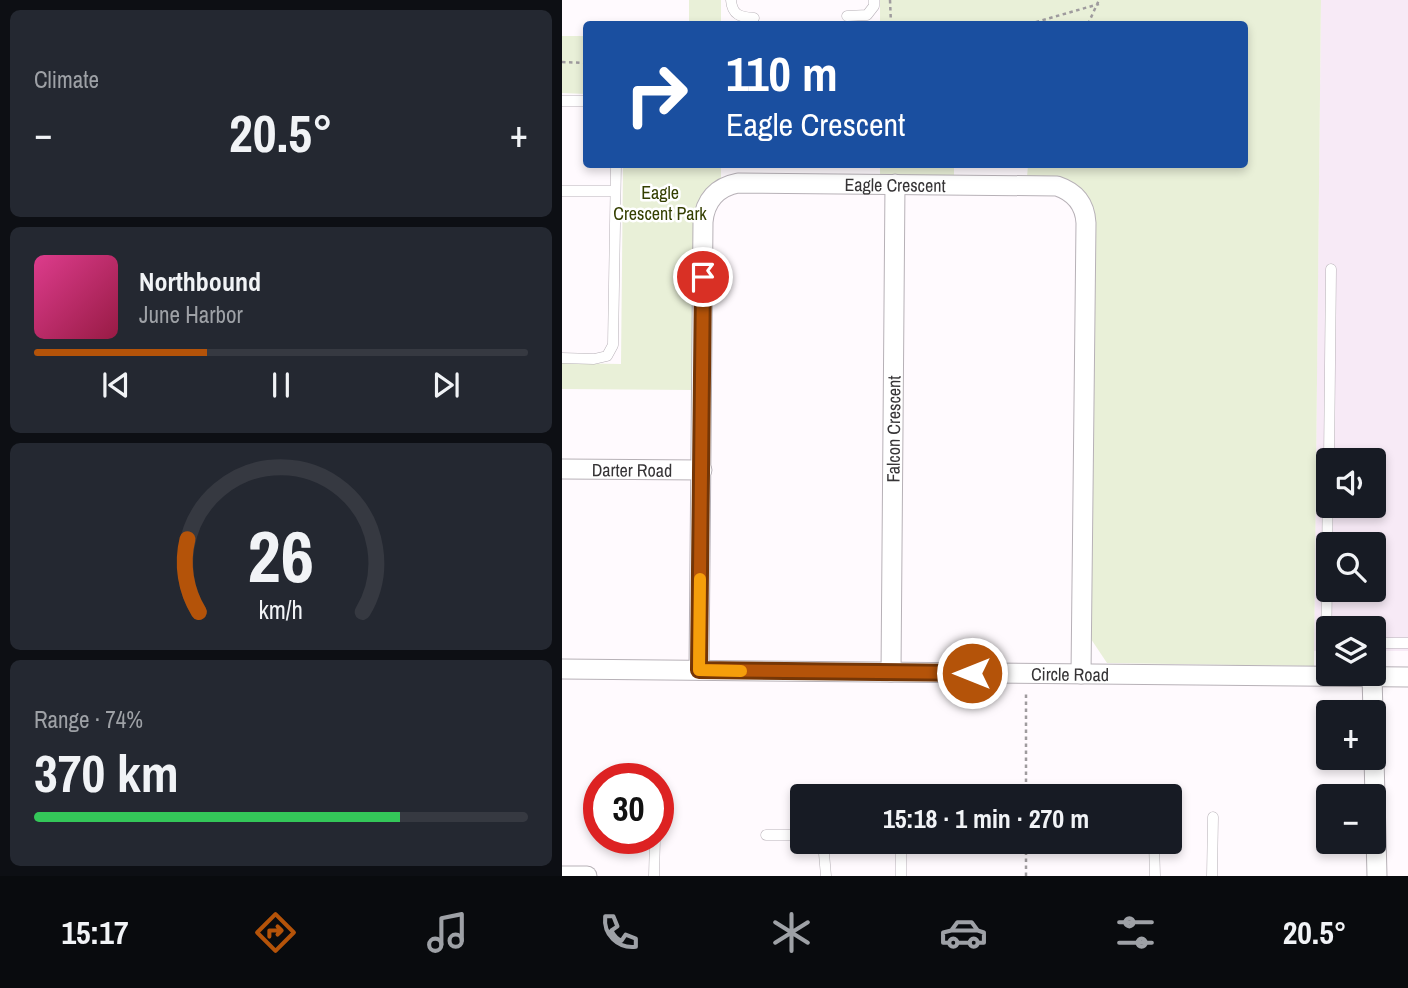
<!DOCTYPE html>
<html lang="en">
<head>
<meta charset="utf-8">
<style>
	:root { --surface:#171b24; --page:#242831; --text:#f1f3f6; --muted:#9ea1a6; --line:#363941; --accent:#b45309 }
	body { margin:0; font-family:"Archivo Narrow",sans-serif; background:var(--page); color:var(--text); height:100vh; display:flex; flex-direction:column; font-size:26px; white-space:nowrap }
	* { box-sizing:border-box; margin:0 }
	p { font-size:23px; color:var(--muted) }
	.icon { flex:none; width:38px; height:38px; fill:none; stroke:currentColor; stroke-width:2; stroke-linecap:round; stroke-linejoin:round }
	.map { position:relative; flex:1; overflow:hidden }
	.sheet { display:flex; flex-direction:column; gap:10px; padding:10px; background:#0d0f14; width:562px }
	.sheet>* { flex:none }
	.banner { position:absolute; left:21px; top:21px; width:665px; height:147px; border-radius:7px; box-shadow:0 4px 10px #0003; background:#1a4fa0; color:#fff; overflow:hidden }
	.buttons { position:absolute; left:754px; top:448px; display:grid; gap:14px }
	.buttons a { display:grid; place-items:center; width:70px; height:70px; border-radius:7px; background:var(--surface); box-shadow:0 4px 10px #0003; font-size:35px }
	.speed { position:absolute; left:21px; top:763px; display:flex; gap:14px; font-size:35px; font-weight:700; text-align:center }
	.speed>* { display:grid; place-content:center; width:91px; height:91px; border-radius:50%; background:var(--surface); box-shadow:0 4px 10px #0003; line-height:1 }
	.speed .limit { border:10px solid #d22; background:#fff; color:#111 }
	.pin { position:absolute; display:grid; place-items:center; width:60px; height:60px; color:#fff; margin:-30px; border:4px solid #fff; border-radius:50%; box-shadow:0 2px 7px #0007 }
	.me { position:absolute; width:77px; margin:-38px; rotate:270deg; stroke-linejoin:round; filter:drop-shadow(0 0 5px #0008) }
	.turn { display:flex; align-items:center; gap:24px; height:147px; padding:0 28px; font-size:32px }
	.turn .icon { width:91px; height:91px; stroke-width:2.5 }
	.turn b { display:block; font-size:49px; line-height:60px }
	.big { font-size:52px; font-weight:800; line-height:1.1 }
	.sheet .tile { flex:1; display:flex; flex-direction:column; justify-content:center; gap:10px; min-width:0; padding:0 24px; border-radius:10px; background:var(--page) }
	.sheet .dial { align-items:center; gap:0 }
	.dial svg { height:182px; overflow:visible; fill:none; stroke:var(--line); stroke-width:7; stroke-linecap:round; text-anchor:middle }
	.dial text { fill:var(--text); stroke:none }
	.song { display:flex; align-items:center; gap:21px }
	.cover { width:84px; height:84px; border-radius:10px; background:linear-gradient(135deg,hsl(330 70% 55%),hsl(340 70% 35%)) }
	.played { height:7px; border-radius:4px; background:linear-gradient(90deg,var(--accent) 35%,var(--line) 35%) }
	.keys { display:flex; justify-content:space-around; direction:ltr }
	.heat { display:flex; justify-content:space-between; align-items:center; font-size:38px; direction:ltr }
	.charge { height:10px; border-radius:5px; background:linear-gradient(90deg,#34c759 74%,var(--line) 0) }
	.trip { position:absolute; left:228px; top:784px; width:392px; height:70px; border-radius:7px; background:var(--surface); box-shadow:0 4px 10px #0003; font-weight:800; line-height:70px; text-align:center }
	.dock { display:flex; height:112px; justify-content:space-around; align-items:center; background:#090b0e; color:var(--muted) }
	.dock .icon { width:49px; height:49px }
	.dock .on { color:var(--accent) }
	.dock b { font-size:32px; color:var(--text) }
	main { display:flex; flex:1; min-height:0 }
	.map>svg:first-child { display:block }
	.built { fill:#f7eaf6; fill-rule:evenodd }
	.green { fill:#e9f0d8 }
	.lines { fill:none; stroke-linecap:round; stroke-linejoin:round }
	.lane-casing { stroke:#b7b1b7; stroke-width:11 }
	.street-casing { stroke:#b7b1b7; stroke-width:21 }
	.path { stroke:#9f9b9e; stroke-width:2.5; stroke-dasharray:3.5 3.5; stroke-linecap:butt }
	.lane { stroke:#fff; stroke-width:10 }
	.street { stroke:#fff; stroke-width:19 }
	.route-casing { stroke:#753606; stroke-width:18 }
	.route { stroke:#b45309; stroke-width:12 }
	.slow { stroke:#f59e0b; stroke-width:12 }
	.labels { text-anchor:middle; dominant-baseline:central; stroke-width:5; stroke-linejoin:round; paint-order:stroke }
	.street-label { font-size:18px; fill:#363436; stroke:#fff }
	.park-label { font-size:18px; fill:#343f01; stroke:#fff }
</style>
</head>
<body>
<main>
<section class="sheet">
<div class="tile"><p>Climate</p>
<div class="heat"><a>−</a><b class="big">20.5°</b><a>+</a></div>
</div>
<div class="tile">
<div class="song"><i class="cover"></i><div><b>Northbound</b><p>June Harbor</p></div></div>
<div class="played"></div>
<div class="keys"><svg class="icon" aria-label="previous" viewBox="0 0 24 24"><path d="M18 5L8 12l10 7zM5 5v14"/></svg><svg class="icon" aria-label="pause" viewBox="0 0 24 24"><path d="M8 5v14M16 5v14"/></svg><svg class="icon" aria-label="next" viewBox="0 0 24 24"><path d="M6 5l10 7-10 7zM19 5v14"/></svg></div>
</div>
<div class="tile dial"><svg viewBox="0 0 100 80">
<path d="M14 69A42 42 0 1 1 86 69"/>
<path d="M14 69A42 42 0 0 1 9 37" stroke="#b45309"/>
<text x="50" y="56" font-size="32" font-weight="700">26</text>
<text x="50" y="72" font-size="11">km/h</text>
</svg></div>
<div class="tile"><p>Range · 74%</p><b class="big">370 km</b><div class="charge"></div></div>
</section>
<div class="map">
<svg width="847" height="876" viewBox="0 0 847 876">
	<rect width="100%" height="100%" fill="#fffafe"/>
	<path class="built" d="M759,0h87v651h-34v-23h-46v23h-14zM766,460h46v46h-46zM766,544h46v46h-46z"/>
	<path class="green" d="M127,0h32v24h-32z
		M318,0h441l-7,666 -207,-3 -16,-24 2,-430c-11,-32 -37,-28 -66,-32l1,-12 216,-1v-140h-364z
		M0,36h24v58l-24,-1z
		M61,165h98v14l-18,14 -8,22 -1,175 -132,-1v-26l59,1z
		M318,165h74v10h-74z"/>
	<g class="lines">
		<g class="lane-casing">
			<path id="lane" d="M169,0c1,15 9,17 23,18
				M285,16l20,-1 7,-9v-6
				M0,101h24
				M0,191h53
				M0,358l32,1 13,-3 6,-11 3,-181
				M767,460l2,-191
				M812,643h35
				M764,677l2,-212
				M93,778v1
				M204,835h36
				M261,842l3,34
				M339,842v34
				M592,842l1,34
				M92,876l1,-38
				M650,876l1,-59"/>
		</g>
		<g class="street-casing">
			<g id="street">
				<path id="s1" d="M0,469l140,1"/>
				<path id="s2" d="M0,669l847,8"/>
				<path id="s3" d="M137,670l4,-448c2,-22 14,-35 35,-39l319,3c18,6 28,18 29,37l-5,451"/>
				<path id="s4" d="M329,672l4,-488"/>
				<path d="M810,677l1,35"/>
				<path d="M812,758l3,118"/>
				<path d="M0,876h25"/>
			</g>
		</g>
		<path class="path" d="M328,0l1,24
			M467,24l70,-20
			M526,24l11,-24
			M0,62l24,1
			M464,796v-105
			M464,876v-34"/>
		<use href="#lane" class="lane"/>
		<use href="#street" class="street"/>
	</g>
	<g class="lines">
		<g class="route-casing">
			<path id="route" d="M141,277l-4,393 273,3"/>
		</g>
		<use href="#route" class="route"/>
		<path class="slow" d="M138,579l-1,91 42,1"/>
	</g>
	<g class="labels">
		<g class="street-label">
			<text stroke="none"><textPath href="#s3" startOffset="662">Eagle Crescent</textPath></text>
			<text stroke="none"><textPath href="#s4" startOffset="243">Falcon Crescent</textPath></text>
			<text stroke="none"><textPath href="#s1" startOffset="70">Darter Road</textPath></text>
			<text stroke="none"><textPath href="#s2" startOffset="508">Circle Road</textPath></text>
		</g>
		<g class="park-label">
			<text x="98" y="192">Eagle<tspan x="98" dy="21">Crescent Park</tspan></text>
		</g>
	</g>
</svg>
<div class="buttons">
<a><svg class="icon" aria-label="sound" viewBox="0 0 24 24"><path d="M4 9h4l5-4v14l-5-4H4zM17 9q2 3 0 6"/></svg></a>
<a><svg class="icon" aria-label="search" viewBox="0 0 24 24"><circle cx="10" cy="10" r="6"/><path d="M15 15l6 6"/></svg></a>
<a><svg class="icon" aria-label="layers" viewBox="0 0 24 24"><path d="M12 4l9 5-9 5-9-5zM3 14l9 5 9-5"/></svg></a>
<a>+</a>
<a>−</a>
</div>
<div class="speed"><div class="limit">30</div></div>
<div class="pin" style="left:141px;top:277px;background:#d93025"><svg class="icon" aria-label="arrive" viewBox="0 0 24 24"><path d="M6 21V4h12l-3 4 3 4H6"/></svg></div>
<svg class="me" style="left:410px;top:673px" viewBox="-20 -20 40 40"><circle r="17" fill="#b45309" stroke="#fff" stroke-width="3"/><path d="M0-11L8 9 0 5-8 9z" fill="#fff"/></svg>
<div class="trip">15:18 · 1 min · 270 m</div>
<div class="banner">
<div class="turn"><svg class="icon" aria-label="right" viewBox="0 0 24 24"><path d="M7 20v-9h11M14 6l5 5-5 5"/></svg><div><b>110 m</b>Eagle Crescent</div></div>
</div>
</div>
</main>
<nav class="dock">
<b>15:17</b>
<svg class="icon on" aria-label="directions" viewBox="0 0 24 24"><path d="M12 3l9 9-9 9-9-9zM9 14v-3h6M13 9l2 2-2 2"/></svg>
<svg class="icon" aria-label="music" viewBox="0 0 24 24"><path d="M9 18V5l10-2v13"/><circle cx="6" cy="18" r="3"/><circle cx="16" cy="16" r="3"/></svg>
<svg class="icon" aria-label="phone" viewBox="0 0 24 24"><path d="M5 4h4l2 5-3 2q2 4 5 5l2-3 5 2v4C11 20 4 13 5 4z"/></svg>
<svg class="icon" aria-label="climate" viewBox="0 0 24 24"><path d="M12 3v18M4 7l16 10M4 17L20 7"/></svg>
<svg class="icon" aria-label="car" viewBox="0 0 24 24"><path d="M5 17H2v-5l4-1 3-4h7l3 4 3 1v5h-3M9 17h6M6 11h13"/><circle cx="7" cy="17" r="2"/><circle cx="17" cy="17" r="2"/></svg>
<svg class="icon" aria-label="filters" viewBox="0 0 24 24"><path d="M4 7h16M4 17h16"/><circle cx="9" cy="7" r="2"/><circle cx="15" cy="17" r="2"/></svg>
<b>20.5°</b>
</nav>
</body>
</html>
